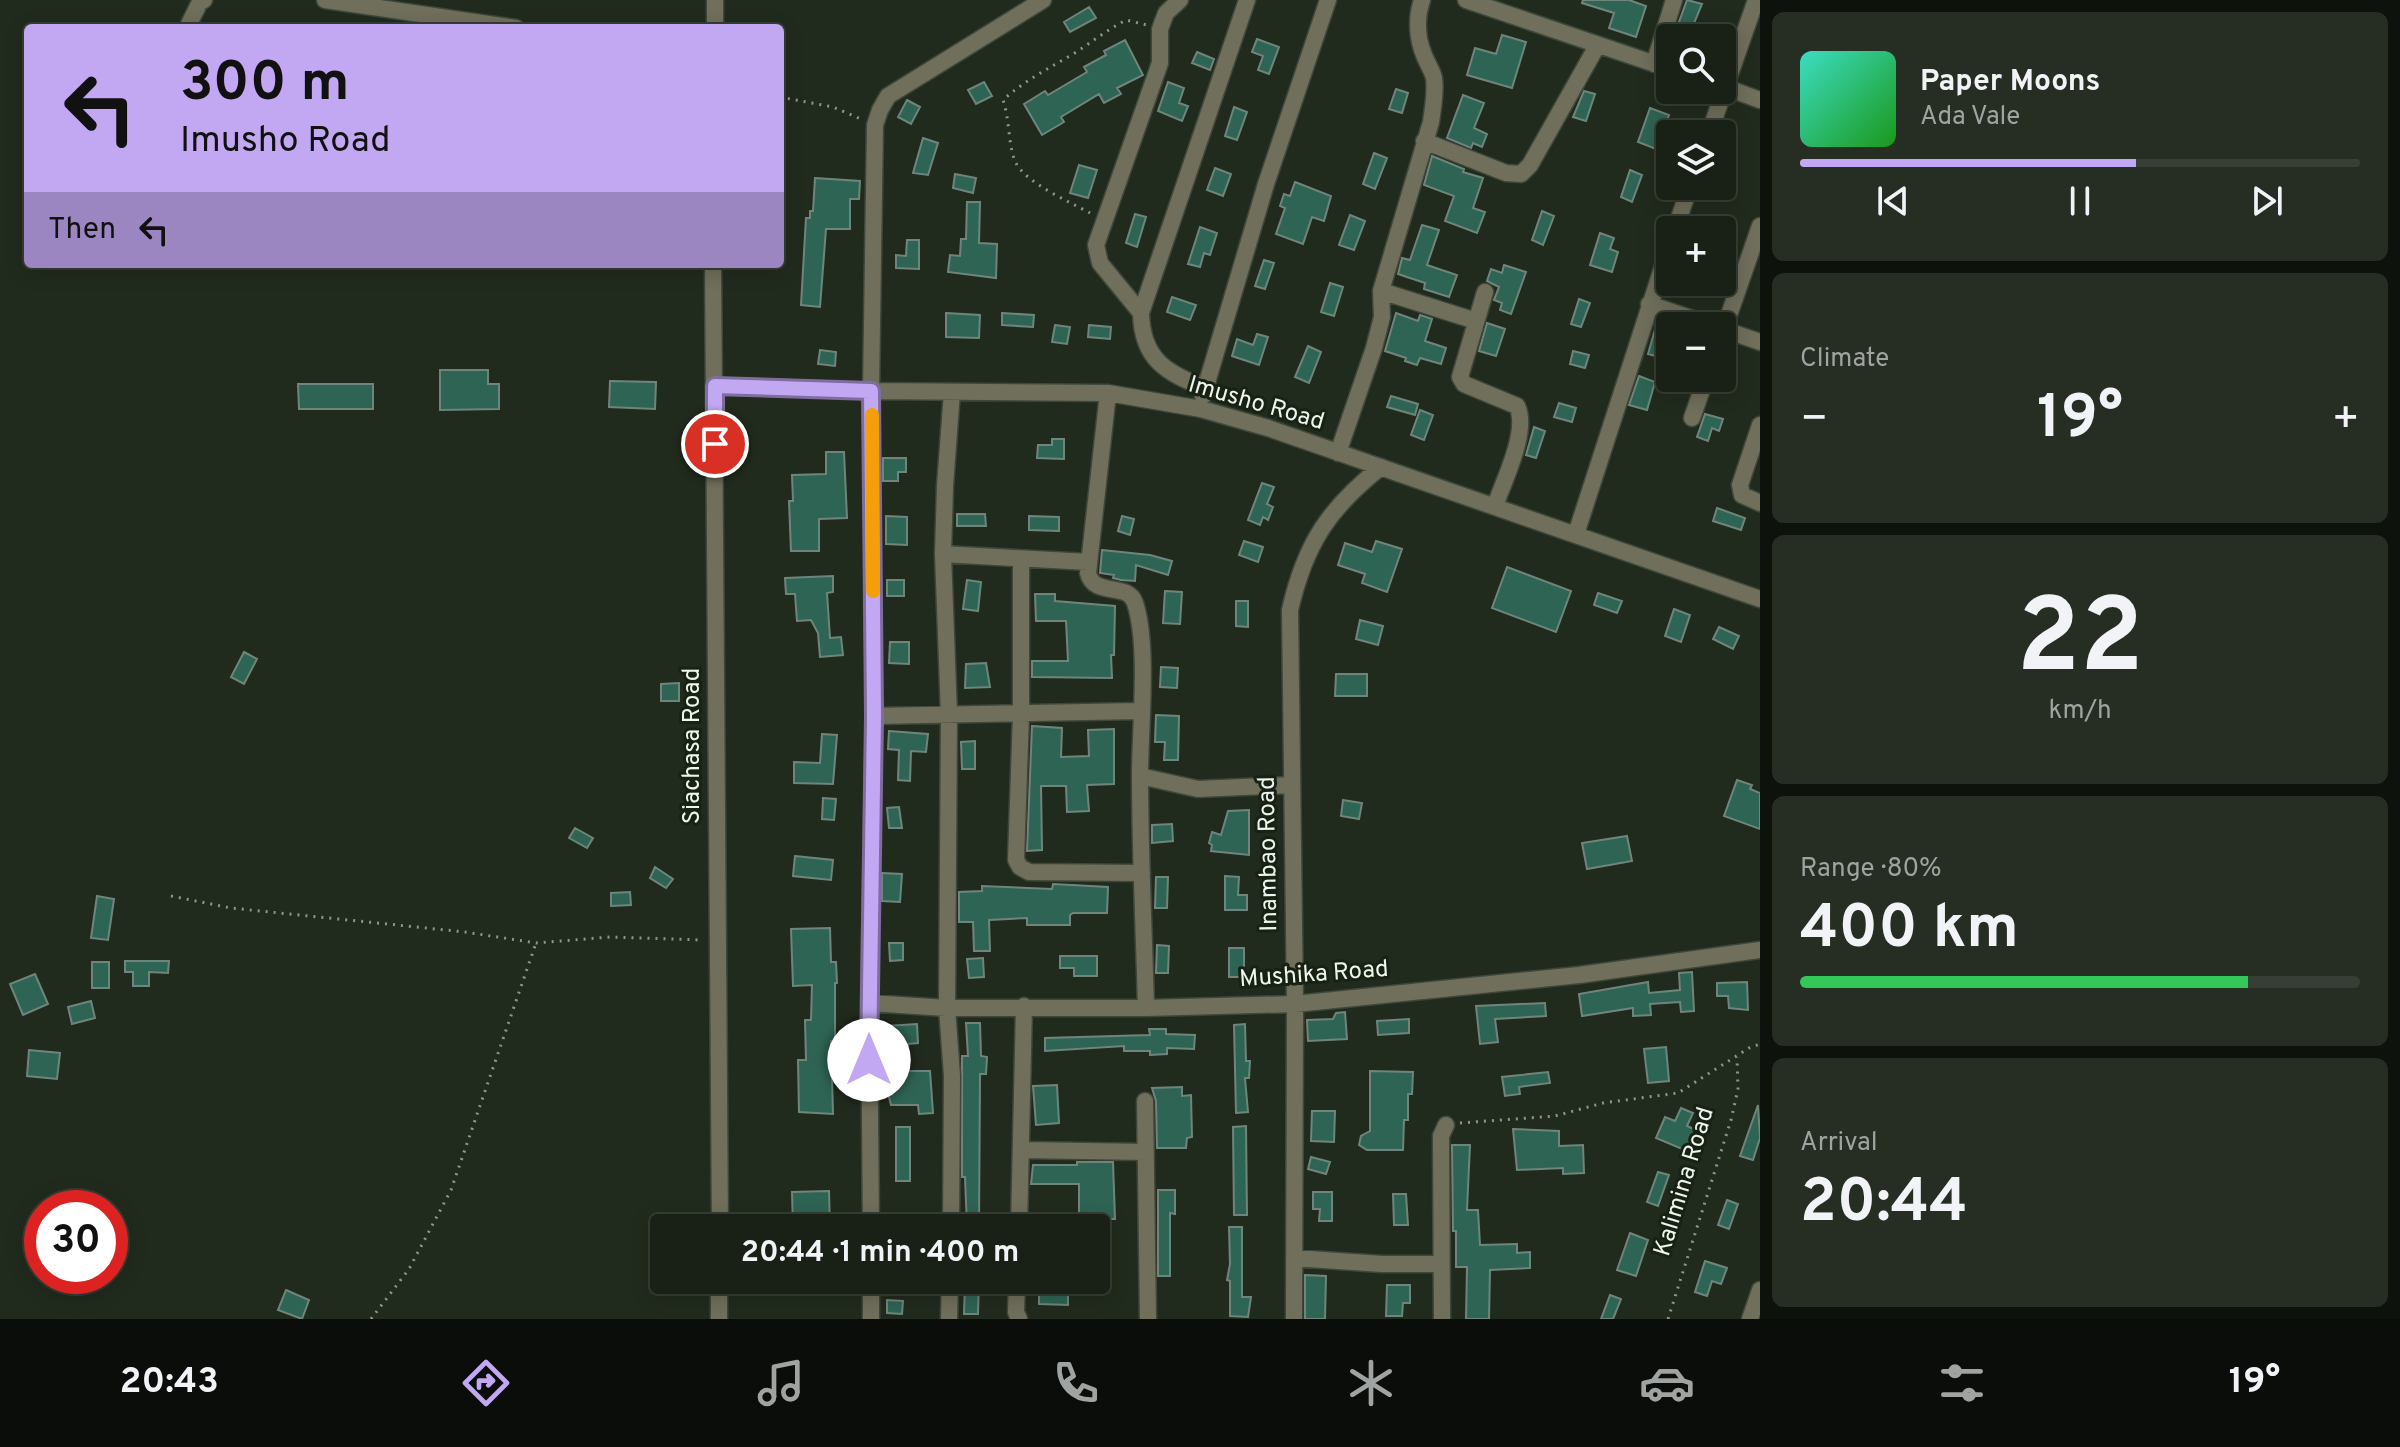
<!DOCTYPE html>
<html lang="en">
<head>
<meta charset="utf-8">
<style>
	:root { --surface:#192016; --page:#262d23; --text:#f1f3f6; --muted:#9fa3a1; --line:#373e35; --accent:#c2a8f3 }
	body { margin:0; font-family:Overpass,sans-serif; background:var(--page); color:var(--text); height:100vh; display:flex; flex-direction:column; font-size:30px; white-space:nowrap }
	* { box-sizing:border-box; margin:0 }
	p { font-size:26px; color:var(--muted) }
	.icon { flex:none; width:44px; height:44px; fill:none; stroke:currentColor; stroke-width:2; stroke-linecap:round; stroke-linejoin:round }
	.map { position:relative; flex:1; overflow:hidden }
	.sheet { display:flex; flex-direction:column; gap:12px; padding:12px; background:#0e120c; width:640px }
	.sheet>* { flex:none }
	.hud { position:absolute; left:24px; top:24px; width:760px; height:244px; border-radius:8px; box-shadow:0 4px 20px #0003,0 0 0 2px var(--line); background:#c2a8f3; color:#111; overflow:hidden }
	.tools { position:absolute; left:1656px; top:24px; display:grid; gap:16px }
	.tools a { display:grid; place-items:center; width:80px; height:80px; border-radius:8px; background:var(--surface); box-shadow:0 4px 20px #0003,0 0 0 2px var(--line); font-size:40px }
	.speed { position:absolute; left:24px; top:1190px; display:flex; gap:16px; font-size:40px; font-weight:700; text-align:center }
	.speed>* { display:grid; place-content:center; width:104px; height:104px; border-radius:50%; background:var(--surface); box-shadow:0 4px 20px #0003,0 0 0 2px var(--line); line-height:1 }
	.speed .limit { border:12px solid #d22; background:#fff; color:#111 }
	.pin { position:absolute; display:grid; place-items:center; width:68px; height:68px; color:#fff; margin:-34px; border:4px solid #fff; border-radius:50%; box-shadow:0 2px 8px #0007 }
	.me { position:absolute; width:88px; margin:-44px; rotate:0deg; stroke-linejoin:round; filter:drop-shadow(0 0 6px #0008) }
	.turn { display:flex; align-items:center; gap:28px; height:168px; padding:0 24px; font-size:36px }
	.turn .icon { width:104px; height:104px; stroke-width:2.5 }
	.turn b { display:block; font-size:56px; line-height:68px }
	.then { display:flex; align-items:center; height:76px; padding:0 24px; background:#0003; gap:16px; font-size:30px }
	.big { font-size:60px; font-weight:700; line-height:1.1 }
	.sheet .widget { flex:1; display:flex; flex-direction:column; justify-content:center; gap:12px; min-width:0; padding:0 28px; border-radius:12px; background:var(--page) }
	.sheet .dial { align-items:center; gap:0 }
	.dial b { font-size:104px; line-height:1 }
	.song { display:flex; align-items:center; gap:24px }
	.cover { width:96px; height:96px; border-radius:12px; background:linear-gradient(135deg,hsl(170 70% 55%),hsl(120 70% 35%)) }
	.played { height:8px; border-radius:4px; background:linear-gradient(90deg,var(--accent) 60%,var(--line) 60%) }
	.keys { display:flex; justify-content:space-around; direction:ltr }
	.heat { display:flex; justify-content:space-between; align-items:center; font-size:44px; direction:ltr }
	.charge { height:12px; border-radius:6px; background:linear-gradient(90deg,#34c759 80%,var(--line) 0) }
	.trip { position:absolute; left:650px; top:1214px; width:460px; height:80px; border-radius:8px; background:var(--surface); box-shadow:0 4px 20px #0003,0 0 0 2px var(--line); font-weight:700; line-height:80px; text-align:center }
	.tabs { display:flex; height:128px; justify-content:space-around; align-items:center; background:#0a0d09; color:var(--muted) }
	.tabs .icon { width:56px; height:56px }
	.tabs .on { color:var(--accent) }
	.tabs b { font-size:36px; color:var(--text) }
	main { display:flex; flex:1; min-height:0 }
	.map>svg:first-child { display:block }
	.building { fill:#2e6453; stroke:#6f857c; stroke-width:2 }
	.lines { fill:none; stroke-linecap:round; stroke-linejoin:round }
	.minor-casing { stroke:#3e473a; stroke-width:19 }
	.path { stroke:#8e968b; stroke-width:3; stroke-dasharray:2 6; stroke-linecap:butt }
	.minor { stroke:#706f5c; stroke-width:16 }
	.route-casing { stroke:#7e6d9e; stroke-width:20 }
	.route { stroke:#c2a8f3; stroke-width:14 }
	.slow { stroke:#f59e0b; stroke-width:14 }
	.labels { text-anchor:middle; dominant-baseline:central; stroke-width:6; stroke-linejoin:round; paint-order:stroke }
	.street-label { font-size:24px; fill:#eef5ec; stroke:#182214 }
</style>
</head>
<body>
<main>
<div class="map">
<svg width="1760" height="1319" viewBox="0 0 1760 1319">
	<rect width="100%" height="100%" fill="#212b1d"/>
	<path class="building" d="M1583,0h46l17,6 -10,31 -27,-9 5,-15 -32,-10z
		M1687,0l15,4 -14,34 -13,-5z
		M1089,7l7,11 -26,14 -6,-10z
		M1502,35l24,7 -14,46 -45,-13 8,-27 21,6z
		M1257,39l22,8 -10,27 -11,-4 5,-14 -11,-4z
		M1125,40l18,35 -26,13 4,6 -17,9 -5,-9 -38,23 3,5 -22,13 -18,-31 21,-13 3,4 39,-23 -3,-5 22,-12 -2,-4z
		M1197,52l17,7 -4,11 -18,-7z
		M984,82l8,14 -16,8 -8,-14z
		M1168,82l16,6 -5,15 9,3 -6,15 -24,-10z
		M1396,89l12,4 -6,20 -13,-4z
		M1584,91l11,3 -9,27 -13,-4z
		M1463,95l21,8 -10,25 13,6 -5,13 -9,-4 -2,5 -24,-10z
		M907,100l13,7 -9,17 -13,-7z
		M1234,107l13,5 -10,28 -12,-4z
		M1650,108l19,7 -13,34 -18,-7z
		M923,138l15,5 -10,32 -15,-2z
		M1374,153l13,5 -12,31 -12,-5z
		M1432,156l32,13 -1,3 20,6 -10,30 12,4 -8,21 -32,-12 9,-25 -30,-11z
		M1079,165l18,5 -9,28 -18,-5z
		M1215,168l16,6 -8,22 -16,-6z
		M1630,170l12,5 -10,27 -11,-5z
		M955,174l21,4 -3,15 -20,-5z
		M815,178l45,3 -1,18h-9v30h-24l-6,78 -19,-2 5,-87h4v-7h3z
		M1295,182l36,14 -7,25 -12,-4 -9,27 -27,-10 9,-26 -5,-2 4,-12 6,2z
		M967,202h13l-1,41 18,1 -1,34 -48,-6 2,-17 10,1 1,-17h5z
		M1542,211l12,5 -11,29 -11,-5z
		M1135,214l11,3 -9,30 -11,-4z
		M1350,215l15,6 -11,29 -15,-5z
		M1422,225l17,5 -12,35 30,10 -8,22 -25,-8 1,-6 -27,-9 4,-16 8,2z
		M1200,227l17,6 -7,22 -6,-2 -4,14 -12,-3z
		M1600,233l14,5 -4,11 8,3 -6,20 -22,-7z
		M907,240h12v29l-23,-1v-13l10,1z
		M1264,260l10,3 -9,26 -10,-3z
		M1504,265l22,7 -15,42 -11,-4 2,-7 -8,-3 5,-13 -12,-6 4,-12 11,4z
		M1330,283l13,4 -9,29 -13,-4z
		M1172,297l24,8 -6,15 -23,-8z
		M1579,299l11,4 -9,24 -10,-3z
		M946,313l34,2 -1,23 -33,-1z
		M1002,313l32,2 -1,12 -31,-2z
		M1396,313l22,8 2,-6 12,4 -7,22 21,7 -5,16 -21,-6 -3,7 -12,-4 1,-3 -21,-7z
		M1487,323l18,6 -9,27 -17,-5z
		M1055,325l15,2 -3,17 -15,-2z
		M1089,325l22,2 -1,12 -22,-2z
		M1656,326l14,4 -7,28 -15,-4z
		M1257,334l11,3 -9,28 -27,-9 5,-17 16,6z
		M1308,346l13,6 -12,31 -14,-6z
		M820,350l16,2 -1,14 -17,-2z
		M1573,351l16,4 -4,13 -15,-4z
		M440,370h48v14h11v25l-59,1z
		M1639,376l16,6 -8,28 -18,-5z
		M610,381l46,1 -1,27 -46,-2z
		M298,384h75v25h-74z
		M1391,396l27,8 -3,11 -28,-8z
		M1559,403l17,5 -4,14 -18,-5z
		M1420,410l13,5 -9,25 -13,-5z
		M1705,414l18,5 -4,12 -7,-3 -4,13 -11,-4z
		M1534,427l11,4 -9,27 -10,-3z
		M1052,439h12v20l-27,-1 1,-13h14z
		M826,452h18l3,66 -28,1v32h-28l-2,-50h4l-1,-26 34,-1z
		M883,458h23v14h-8v9h-15z
		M1262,483l12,4 -7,17 6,3 -5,13 -5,-3 -3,8 -12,-5z
		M1717,508l28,10 -4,12 -28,-9z
		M957,514h28l1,12h-29z
		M886,516l21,1v28l-21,-1z
		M1029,516l30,1v14l-30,-1z
		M1122,516l12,3 -4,16 -12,-4z
		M1244,541l19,6 -5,15 -19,-7z
		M1376,541l26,8 -15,43 -25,-9 3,-9 -27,-9 7,-22 27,9z
		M1102,550l48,5 22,6 -4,14 -32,-10 -1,16 -14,-1 -8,-2 1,-3 -14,-2z
		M1507,567l64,24 -15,41 -64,-24z
		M833,576v16l-6,1 3,45 11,-1 2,18 -23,2 -2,-24 -7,-13 -14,1 -2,-27h-9l-1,-16z
		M887,580h17v16h-17z
		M967,580l14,2 -3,29 -15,-2z
		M1165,591l17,1 -2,32 -17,-1z
		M1598,593l24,8 -5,12 -23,-8z
		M1035,594h20v7l60,5 -1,49h-3l1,23 -80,-1v-16h36l-2,-40h-30z
		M1236,601h12v26l-12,-1z
		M1674,609l16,6 -9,27 -16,-6z
		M1360,620l23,6 -5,19 -22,-6z
		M1719,627l20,9 -6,13 -20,-10z
		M890,642h19v22l-20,-1z
		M244,652l13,7 -13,25 -13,-7z
		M986,663l4,24 -25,1 1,-24z
		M1161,667l17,1 -1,20 -17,-1z
		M1336,674h31v22h-32z
		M679,683v18h-18v-17z
		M1156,715l23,1 -1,44h-14l1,-18h-10z
		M1032,726l30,2 -1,29 28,-1 -1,-26 26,-1v55l-27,1 2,26 -22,1 -1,-26h-25l1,64 -15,1z
		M889,731l39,3 -2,18 -15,-1 -1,30 -12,-1 1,-30 -11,-1z
		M822,734l15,1 -4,49 -39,-1v-21l26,1z
		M975,741v28h-13l-1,-27z
		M1737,780l15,5 -2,4 10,4v36l-36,-13z
		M823,798l13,1 -2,21 -12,-1z
		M1343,800l19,3 -3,16 -18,-3z
		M899,807l3,21h-13l-2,-20z
		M1249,810v45l-38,-4 1,-6 -3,-2 3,-11 9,3 7,-24z
		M1172,824l1,17 -21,2v-18z
		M575,828l18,10 -6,10 -18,-10z
		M1627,836l5,25 -45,8 -5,-26z
		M795,856l38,4 -2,20 -38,-4z
		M655,867l18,12 -7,9 -16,-10z
		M882,873l20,1 -2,28 -18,-1z
		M1225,876l14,1 -1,18h9v15h-22z
		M1156,877h12l-1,31h-12z
		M1053,884l55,3 -1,26h-34l-3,2v10h-43v-7l-38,2 1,31h-16l-1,-29h-14v-30l23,-1v-5l70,3z
		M630,892l1,13 -20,1v-13z
		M97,896l17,3 -6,41 -17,-2z
		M830,928l1,34h5l1,21h-2v58h-4l2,73 -34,-2 -1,-52h8l-1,-40h6l1,-35 -19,1 -2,-57z
		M889,943h14v17l-13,1z
		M1157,945l12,1 -1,27h-12z
		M1229,948h15v29h-15z
		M1060,956h37v20h-23v-8h-14z
		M983,958l1,19 -15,1 -2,-19z
		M125,961h44l-1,12 -19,-1v14h-16v-14h-8z
		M92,962h17v26h-17z
		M1692,972l2,39 -13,1 -1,-10 -30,2 1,11 -18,1v-8l-51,8 -3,-22 69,-12 1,11 31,-3 -1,-17z
		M35,974l13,30 -25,11 -13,-31z
		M1747,982l1,28 -19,-2 -1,-12h-11v-13z
		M91,1001l4,17 -23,6 -4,-17z
		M1545,1003l1,13 -51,3 3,23 -18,2 -4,-38z
		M1345,1012l2,27 -39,2 -1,-21 26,-1 3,-6z
		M1409,1019v14l-31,2 -1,-14z
		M966,1023h14l1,33 6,1 -1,17h-6l-1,154h-12l-2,-51h-3v-121h6z
		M917,1024l1,19 -10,1 1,27h21l3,42 -14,1 -1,-9h-27l-3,-12 -2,-67z
		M1245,1024l1,37h4l-1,17h-4l3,34 -12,1 -2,-88z
		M1149,1029h17v5l29,1 -1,14 -27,-1v6l-17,1v-4h-26v-5l-79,5v-13l105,-3z
		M1666,1047l3,34 -21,2 -4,-34z
		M29,1050l31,3 -3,26 -30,-3z
		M1370,1071l43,1 -1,22h-4v26h-4l-1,30h-36l-8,-5 2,-9 9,-5z
		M1548,1072l2,11 -31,4 1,7 -15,2 -3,-19z
		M1057,1085l2,38 -23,2 -3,-39z
		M1182,1087v9l9,-1 1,42 -5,1 -1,10h-29l-1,-47 -4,-13z
		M1758,1105l2,33 -7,22 -13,-4z
		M1681,1108l12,5 -6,13 16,7 -9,21 -38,-16 9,-21 10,4z
		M1312,1111h23l-1,31 -23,-1z
		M1246,1126l1,89h-13l-1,-88z
		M896,1127h14v54h-14z
		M1513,1129l46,2v15l24,-1 1,28 -21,1v-6l-46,2z
		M1452,1145h18l-3,65h11l2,35 37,-1v9l13,-1v16l-40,2 -1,49h-23l1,-52h-11v-36h-3z
		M1311,1157l19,5 -4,12 -18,-5z
		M1077,1162h36l2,57h-36v-35h-48l2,-19h44z
		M1658,1172l11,3 -11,31 -11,-4z
		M1158,1190h17v24l-5,-1v63h-12z
		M829,1191l1,37h-37l-1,-36z
		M1313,1192h19v29h-13l1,-12h-7z
		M1393,1194h13l2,31h-14z
		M1727,1200l11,4 -9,25 -11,-4z
		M1229,1227h13v70h9l-3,20 -18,-1v-35l-3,-1 3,-16z
		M1630,1233l18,7 -12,36 -19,-6z
		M1096,1258h14l-1,31 -13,-1z
		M1705,1261l22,7 -6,16 -9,-3 -5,15 -12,-4z
		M1305,1275l21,1 -1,43h-20z
		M965,1280h14l-1,34h-14z
		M1039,1284l29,1v20l-29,-1z
		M1387,1285h23v18h-7l-1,13h-16z
		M286,1290l23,10 -7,19 -24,-9z
		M1610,1295l11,4 -8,20h-12z
		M887,1300l16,1 -1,13 -15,-1z"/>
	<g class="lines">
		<g class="minor-casing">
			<path id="minor" d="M325,0l191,28
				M1466,0l204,69
				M189,24l11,-22 4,-2
				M715,28v-28
				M1654,64l20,-64
				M1722,86l38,14
				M1709,134l47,-134
				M1424,141l82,32 15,1 9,-9 67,-119
				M1675,230l15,-44
				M713,264l7,964
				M1381,291l95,30
				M1485,292l-25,85 4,7 53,22c12,25 -13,74 -22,100
				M1649,304l65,22
				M1141,313l-41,-50 -4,-18 64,-182v-34l6,-16 14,-13
				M1722,329l38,13
				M1722,335l38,-109
				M715,386l156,5 237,2 93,16 67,19 492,171
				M1205,388c-39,-15 -63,-29 -64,-75l106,-313
				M1108,393l-20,180c6,25 40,8 47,30 14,42 5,126 5,172 0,78 4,156 6,233
				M1203,396l63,-212 62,-184
				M1692,418l14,-40
				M1760,425l-20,60 2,10 18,8
				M1338,453l36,-105 8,-31 -1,-26 50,-169c2,-15 5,-29 3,-44 -2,-8 -7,-15 -10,-23 -7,-17 -8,-37 -2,-55
				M1576,534l94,-290
				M943,554l145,8
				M1021,559v155l-5,146 4,7 9,5 113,1
				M874,716l267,-5
				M1140,776l58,13 93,-4
				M869,1003l78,5h199l149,-4 284,-29 181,-25
				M1145,1101l3,218
				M1021,1150l124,2
				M871,1228l-2,-225 5,-287 -3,-325 4,-266 5,-15 8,-14 155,-96
				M951,1228l1,-152 -5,-68 2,-293 -6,-161 2,-68 7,-94
				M1019,1228l5,-222
				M1294,1258l88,6h59
				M871,1280v39
				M1017,1280l-1,32 3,7
				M719,1319v-39
				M949,1319l1,-39
				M1294,1319l1,-315 -5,-394c15,-66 39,-102 91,-143
				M1442,1319l-1,-183 5,-11
				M1750,1319l10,-29"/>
		</g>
		<path class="path" d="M780,97l53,10 28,12
			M1090,213c-20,-11 -64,-30 -74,-50 -8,-16 -6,-43 -13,-63 23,-21 49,-33 75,-49 16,-11 31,-22 48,-31l21,5
			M171,896l60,12 234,24 71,11 74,-6 91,3
			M1460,1123l95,-7 48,-13 75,-10 71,-45 11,-4
			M371,1319l38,-50 42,-79 85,-247
			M1668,1319l63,-199 7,-31 -1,-32"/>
		<use href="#minor" class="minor"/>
	</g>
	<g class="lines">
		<g class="route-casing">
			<path id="route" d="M715,444v-58l156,5 3,325 -5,344"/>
		</g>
		<use href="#route" class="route"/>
		<path class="slow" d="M872,415l1,176"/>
	</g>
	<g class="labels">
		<g class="street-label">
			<text transform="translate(1256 404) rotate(16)">Imusho Road</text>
			<text transform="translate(693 746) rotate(-90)">Siachasa Road</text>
			<text transform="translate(1269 854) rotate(-91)">Inambao Road</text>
			<text transform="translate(1314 975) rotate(-4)">Mushika Road</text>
			<text transform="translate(1685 1182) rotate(-73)">Kalimina Road</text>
		</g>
	</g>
</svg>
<div class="tools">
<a><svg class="icon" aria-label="search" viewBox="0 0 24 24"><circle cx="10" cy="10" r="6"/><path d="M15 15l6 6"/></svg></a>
<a><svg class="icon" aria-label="layers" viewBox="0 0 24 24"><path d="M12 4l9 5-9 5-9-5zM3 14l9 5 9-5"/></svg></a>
<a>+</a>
<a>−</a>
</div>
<div class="speed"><div class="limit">30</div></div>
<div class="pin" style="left:715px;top:444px;background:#d93025"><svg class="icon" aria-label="arrive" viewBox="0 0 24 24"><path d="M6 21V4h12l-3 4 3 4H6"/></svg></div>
<svg class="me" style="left:869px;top:1060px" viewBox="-20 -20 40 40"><circle r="19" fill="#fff"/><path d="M0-13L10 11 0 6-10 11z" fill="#c2a8f3"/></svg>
<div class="trip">20:44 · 1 min · 400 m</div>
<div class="hud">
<div class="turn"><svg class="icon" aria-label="left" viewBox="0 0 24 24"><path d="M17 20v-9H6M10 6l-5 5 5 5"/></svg><div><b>300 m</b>Imusho Road</div></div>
<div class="then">Then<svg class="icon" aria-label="left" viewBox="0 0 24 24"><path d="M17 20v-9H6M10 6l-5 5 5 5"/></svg></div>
</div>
</div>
<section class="sheet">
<div class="widget">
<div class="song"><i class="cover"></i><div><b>Paper Moons</b><p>Ada Vale</p></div></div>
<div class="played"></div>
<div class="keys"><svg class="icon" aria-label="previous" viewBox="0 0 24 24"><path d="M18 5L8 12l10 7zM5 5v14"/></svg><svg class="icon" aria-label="pause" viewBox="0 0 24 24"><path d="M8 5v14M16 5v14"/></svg><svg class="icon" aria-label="next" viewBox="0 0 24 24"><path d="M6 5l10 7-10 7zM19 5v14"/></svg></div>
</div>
<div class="widget"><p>Climate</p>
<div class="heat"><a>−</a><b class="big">19°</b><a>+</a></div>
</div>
<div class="widget dial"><b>22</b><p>km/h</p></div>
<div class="widget"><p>Range · 80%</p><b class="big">400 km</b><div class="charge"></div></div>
<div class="widget"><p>Arrival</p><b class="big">20:44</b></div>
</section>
</main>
<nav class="tabs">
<b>20:43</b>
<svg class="icon on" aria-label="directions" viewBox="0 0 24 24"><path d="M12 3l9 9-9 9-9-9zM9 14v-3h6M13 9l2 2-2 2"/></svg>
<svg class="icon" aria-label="music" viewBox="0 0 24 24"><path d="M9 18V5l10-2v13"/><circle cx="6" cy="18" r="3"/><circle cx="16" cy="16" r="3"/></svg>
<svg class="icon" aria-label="phone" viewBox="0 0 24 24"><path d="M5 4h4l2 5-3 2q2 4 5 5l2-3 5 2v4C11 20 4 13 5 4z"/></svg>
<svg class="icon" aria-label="climate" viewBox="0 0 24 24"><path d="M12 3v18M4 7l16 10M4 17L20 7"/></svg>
<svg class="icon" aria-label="car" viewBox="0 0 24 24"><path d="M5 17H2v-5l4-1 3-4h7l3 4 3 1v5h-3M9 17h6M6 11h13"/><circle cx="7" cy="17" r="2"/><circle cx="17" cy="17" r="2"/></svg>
<svg class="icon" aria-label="filters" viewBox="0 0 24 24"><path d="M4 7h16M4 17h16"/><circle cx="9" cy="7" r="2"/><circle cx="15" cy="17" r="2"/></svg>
<b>19°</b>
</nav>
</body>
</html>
